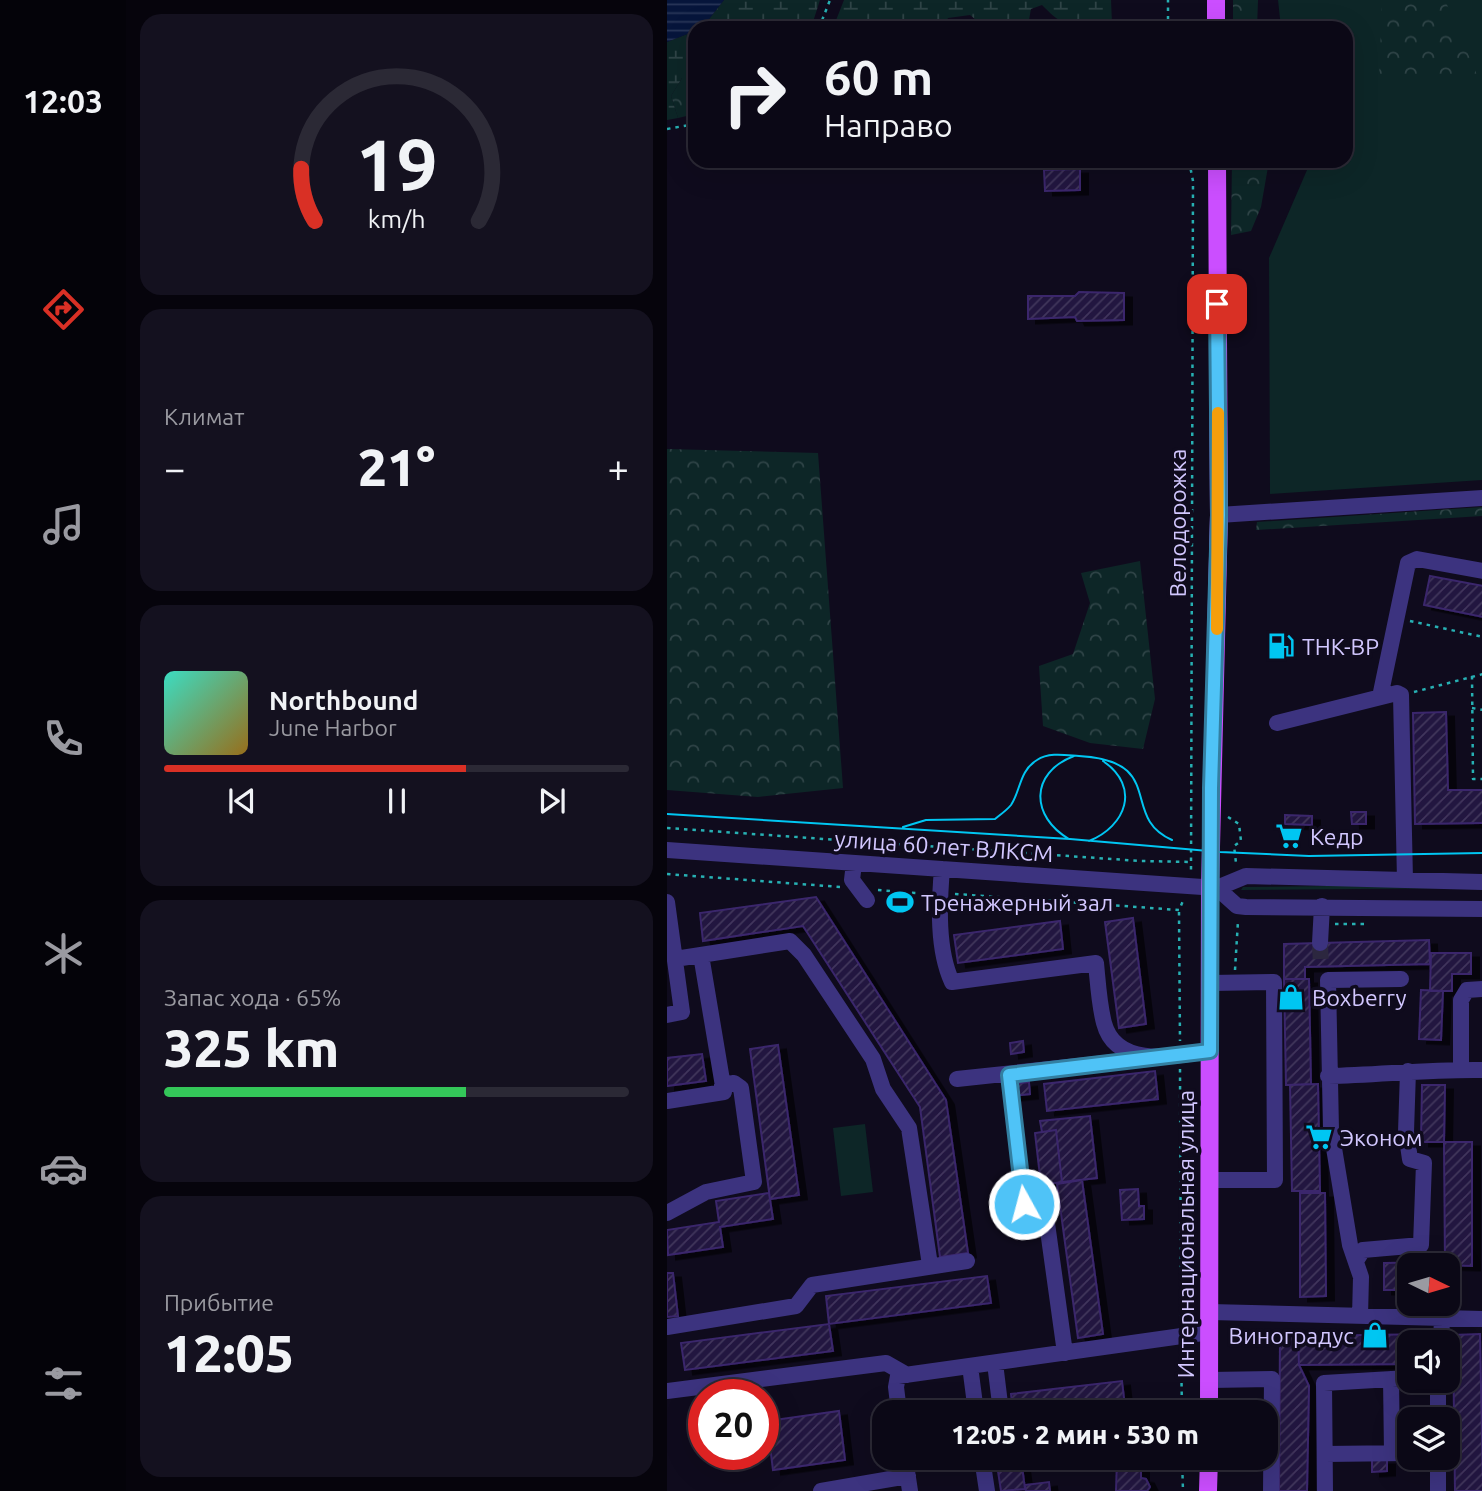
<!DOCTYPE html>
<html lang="ru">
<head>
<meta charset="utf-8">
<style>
	:root { --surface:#0b0816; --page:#14111f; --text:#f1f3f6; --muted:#9a9aa1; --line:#2b2935; --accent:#d93025 }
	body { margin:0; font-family:Ubuntu,sans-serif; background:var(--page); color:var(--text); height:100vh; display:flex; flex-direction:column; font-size:26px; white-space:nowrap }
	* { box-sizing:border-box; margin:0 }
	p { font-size:23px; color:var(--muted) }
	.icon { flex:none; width:38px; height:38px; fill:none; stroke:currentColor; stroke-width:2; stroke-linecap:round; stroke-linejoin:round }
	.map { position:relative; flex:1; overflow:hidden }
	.sheet { display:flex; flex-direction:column; gap:14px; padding:14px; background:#06040c; width:541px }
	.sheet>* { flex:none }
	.banner { position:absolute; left:21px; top:21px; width:665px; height:147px; border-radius:21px; box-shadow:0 7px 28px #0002,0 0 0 2px var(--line); background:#0b0816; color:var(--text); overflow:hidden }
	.needle { width:46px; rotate:95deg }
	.fabs { position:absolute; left:730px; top:1253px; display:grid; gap:14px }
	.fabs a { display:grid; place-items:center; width:63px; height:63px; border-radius:14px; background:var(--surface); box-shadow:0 7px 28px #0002,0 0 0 2px var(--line); font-size:35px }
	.speed { position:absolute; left:21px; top:1379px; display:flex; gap:14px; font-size:35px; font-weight:700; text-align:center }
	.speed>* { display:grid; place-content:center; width:91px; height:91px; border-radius:50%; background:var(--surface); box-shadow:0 7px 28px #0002,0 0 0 2px var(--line); line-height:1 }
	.speed .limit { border:10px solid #d22; background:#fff; color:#111 }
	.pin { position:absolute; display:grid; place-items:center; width:60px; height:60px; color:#fff; margin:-30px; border-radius:14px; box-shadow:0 4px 10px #0006 }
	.me { position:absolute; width:77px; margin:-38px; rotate:353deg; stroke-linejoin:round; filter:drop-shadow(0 0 5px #0008) }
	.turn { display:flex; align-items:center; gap:24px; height:147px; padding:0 21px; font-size:32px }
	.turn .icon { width:91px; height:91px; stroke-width:2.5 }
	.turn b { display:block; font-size:49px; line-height:60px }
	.big { font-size:52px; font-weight:800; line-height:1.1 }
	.sheet .card { flex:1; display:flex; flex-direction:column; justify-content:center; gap:10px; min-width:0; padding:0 24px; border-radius:21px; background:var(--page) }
	.sheet .dial { align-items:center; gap:0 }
	.dial svg { height:182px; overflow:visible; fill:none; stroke:var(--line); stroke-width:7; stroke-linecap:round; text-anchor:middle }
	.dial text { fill:var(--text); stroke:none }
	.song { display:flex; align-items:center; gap:21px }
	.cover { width:84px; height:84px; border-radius:10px; background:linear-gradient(135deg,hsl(170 70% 55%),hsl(40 70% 35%)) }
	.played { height:7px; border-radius:4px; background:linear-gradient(90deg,var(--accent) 65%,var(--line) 65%) }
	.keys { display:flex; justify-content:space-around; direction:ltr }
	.heat { display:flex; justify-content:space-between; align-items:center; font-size:38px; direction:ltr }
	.charge { height:10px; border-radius:5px; background:linear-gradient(90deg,#34c759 65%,var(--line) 0) }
	.trip { position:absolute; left:205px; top:1400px; width:406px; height:70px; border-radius:21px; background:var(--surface); box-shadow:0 7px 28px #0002,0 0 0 2px var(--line); font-weight:800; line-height:70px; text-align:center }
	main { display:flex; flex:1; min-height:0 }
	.menu { display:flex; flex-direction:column; width:126px; justify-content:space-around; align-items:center; background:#040309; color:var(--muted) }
	.menu .icon { width:49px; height:49px }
	.menu .selected { color:var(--accent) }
	.menu b { font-size:32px; color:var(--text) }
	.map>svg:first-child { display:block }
	.green { fill:#0d2627 }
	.forest { fill:url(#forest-crowns) }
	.wetland { fill:url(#wetland-marsh) }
	.water { fill:url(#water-rules) }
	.building { fill:url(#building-hatch); stroke:#3a276c; stroke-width:2; filter:url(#shadow) }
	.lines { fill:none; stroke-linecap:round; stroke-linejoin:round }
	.minor-tunnel { stroke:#2c273f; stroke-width:16; stroke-dasharray:16 8; stroke-linecap:butt }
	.path { stroke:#27b0b3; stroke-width:2.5; stroke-dasharray:3.5 5; stroke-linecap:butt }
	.minor { stroke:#3c337f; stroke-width:16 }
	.major { stroke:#cb4eff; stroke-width:18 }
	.tram { stroke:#00c6f2; stroke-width:2 }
	.route-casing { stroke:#337fa1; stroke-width:18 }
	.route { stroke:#4fc3f7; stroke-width:12 }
	.slow { stroke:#f59e0b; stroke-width:12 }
	.labels { text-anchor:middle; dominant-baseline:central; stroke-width:7; stroke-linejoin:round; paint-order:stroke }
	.street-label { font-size:23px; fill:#d2c7ff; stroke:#0f0b1d }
	.poi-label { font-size:23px; fill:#d2c7ff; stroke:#0f0b1d; text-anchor:start }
</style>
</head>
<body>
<main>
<nav class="menu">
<b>12:03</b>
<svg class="icon selected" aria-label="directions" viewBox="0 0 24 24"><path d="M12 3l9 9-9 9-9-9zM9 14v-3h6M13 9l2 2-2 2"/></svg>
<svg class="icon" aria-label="music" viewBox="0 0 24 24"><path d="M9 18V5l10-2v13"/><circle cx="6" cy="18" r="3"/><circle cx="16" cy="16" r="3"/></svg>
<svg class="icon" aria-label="phone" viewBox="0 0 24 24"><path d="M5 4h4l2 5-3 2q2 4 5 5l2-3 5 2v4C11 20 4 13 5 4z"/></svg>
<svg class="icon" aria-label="climate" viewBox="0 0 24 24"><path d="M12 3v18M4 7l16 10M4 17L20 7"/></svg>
<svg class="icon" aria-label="car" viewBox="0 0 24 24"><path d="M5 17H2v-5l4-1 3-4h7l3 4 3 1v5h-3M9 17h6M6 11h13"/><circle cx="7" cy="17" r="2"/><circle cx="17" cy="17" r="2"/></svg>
<svg class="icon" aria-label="filters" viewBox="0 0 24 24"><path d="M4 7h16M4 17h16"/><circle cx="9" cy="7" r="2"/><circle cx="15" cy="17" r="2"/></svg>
</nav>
<section class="sheet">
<div class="card dial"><svg viewBox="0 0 100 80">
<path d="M14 69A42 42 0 1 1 86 69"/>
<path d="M14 69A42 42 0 0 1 8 46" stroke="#d93025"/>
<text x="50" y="56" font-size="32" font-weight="700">19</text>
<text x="50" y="72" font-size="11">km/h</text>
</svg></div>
<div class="card"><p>Климат</p>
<div class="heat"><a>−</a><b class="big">21°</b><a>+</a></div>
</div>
<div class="card">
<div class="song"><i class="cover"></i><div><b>Northbound</b><p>June Harbor</p></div></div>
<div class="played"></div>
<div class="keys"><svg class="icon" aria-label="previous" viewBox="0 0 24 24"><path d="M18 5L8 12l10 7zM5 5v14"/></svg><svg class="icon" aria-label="pause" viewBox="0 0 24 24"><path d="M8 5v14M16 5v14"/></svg><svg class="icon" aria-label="next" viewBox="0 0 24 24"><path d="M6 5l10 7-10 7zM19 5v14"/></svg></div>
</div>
<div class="card"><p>Запас хода · 65%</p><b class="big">325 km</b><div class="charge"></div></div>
<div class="card"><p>Прибытие</p><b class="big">12:05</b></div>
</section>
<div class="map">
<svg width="816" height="1491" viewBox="0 0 816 1491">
	<defs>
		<pattern id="forest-crowns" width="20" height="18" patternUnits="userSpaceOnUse" patternTransform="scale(1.75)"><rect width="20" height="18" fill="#0d2627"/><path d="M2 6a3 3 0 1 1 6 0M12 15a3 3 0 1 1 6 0" fill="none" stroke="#2f4447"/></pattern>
		<pattern id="wetland-marsh" width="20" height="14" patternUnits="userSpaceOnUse" patternTransform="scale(1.75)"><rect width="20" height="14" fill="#0d2627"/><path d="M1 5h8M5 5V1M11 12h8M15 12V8" fill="none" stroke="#2f4447"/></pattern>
		<pattern id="water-rules" width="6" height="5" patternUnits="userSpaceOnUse" patternTransform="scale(1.75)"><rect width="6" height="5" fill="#06153b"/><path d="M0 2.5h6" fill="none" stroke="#293658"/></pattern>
		<pattern id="building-hatch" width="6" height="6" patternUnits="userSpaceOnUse" patternTransform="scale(1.75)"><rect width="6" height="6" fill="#22163f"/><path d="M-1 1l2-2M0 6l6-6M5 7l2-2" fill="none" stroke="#41365c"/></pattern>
		<filter id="shadow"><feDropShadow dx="8" dy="4.5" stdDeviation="0" flood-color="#0009"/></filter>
	</defs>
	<rect width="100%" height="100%" fill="#0f0b1d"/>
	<path class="green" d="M611,0h204v480l-212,14 -1,-236 38,-88 -2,-9h41v-133h-65z
		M816,884l-1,4 -241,2 2,-3z
		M198,1124l8,68 -32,4 -8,-68z"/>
	<path class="forest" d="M566,0h25l-1,28h-24z
		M715,0h63l32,75 -98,6z
		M15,78h13v36l-17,4 -7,-22z
		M565,161h37l-8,46 -10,24 -20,4z
		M0,449l151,4 25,335 -85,9 -91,-7z
		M815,507v9l-226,14 1,-8z
		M473,561l15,138 -12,50 -53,-6 -47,-17 -4,-60 34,-12 17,-51 -9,-30z"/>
	<path class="wetland" d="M57,0h96l-9,28h-109z
		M177,0h267l1,24c-35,5 -45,7 -70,-19l-11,4 -3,16 -5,3h-37l-16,-13 -22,3 -6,10h-26l-24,-9 -12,9h-47z
		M28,31v47h-13l-11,18 7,22 -11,2v-78z"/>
	<path class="water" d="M0,0h57l-22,28h-7v3l-28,11z"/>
	<path class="building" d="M413,169v21l-35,1 -1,-21z
		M412,292l45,1v27l-47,1 -2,-4 -47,2v-23h47z
		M763,576l53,10v31l-59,-12z
		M779,712l2,78h35v33l-68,1 -2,-111z
		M684,812h15v12h-14z
		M618,815l27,1v9l-27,-1z
		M149,897l130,203 22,153 -28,4 -20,-150 -117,-181 -100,15 -3,-28z
		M466,918l13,106 -27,4 -14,-106z
		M393,921l3,28 -105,14 -4,-28z
		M762,940l1,24 -125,3v12h-21v-35z
		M764,953h40v21h-19v17h-22z
		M617,979h25l2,105 -25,1z
		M754,990l22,1 -2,49 -22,-1z
		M356,1041l1,11 -13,2 -1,-11z
		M111,1045l21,150 -29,4 -20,-150z
		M35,1054l4,27 -39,5v-28z
		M488,1071l3,28 -111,12 -3,-27z
		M362,1082l1,12 -17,2 -1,-12z
		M651,1084l2,107h-28l-2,-106z
		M755,1085h23l-1,57h-23z
		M423,1116l7,62 -35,4 -6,-52 -14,2 -2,-11z
		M389,1130l6,52 -21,3 -6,-52z
		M777,1142h28v124l-27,-1z
		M415,1180l21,154 -25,4 -21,-154z
		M471,1189l1,17h5v13l-22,1 -2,-30z
		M102,1193l4,26 -53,8 3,20 -55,8 -1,-25 52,-8 -3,-21z
		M633,1193h25l1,103 -26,1z
		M777,1262v3h-35v25h-25v-27z
		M0,1273h6l5,43 -11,1z
		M320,1276l4,27 -162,21 -3,-28z
		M162,1324l4,27 -148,19 -4,-27z
		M767,1334v8h-25v22l-110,1 -1,-29z
		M813,1334l3,157h-28l-2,-156z
		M613,1336h18l1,29 10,21 -2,105h-28z
		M455,1381l3,26 -40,5h-72l-2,-18z
		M172,1411l6,49 -72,10 -6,-49z
		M739,1423h3v23h-3z
		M329,1458h25l4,31 -24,2z
		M450,1458h24v20l5,1 4,8 -3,4h-31z
		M705,1460h15v11l-15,1z
		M382,1482l1,9h-24l-1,-6z"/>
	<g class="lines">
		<path class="minor-tunnel" d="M653,943l1,24"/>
		<path class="path" d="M152,28l11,-28
			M501,28v-28
			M0,129l28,-5
			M522,161l4,20 -2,690
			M743,621l73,16
			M805,676l1,103h10
			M747,692l69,-18
			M805,708l11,2
			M561,817l11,7 2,17 -7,5 2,17
			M0,828l473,33 51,1
			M0,874l173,13
			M211,890l49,4
			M288,894l224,16 4,-9
			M512,912l1,129
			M668,924h32
			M568,970l3,-49
			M513,1069l1,252
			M514,1349l1,63
			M515,1458l1,33"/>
		<path class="minor" d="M552,515l264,-17
			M713,697l28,-134 9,-4 66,12
			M610,723l120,-30 4,2 4,185
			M0,850l550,38 29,-12 237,6
			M187,863l-2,17 15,20
			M275,869c-3,35 -5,81 10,113l144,-19c2,20 3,41 8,60 12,46 72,33 106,28
			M550,888l20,18 9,1 237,2
			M0,902l15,110 -15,3
			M653,943l2,-37
			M8,959l115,-18 14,14 69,104 10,30 26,39 21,137
			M794,1070v-70l6,-10 16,-1
			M342,1075l15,129 22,12 19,137
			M661,1076c52,-1 102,-7 155,-6
			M290,1079l186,-20
			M0,1101l57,-9 -23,-137
			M542,1180h66l-1,-198 -64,1
			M0,1213l39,-21 48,-10 -13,-94 -7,-5 -12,2
			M689,1261l7,-11 58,-5 3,-82 -14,-4 -4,-27 2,-61
			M543,1312l273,7
			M693,1316l1,-39 -11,-32 -19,-115 -3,-150 73,-1
			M0,1327l129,-21 16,-21 155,-24
			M774,1342l1,-24
			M328,1363l6,49
			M303,1366l6,46
			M724,1379l1,74
			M543,1380l62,-1 -1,112
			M0,1391l219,-28 21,12
			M232,1412l-3,-25 2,-11 312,-44
			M771,1419v-38
			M658,1454l84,-1
			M238,1458l5,33
			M315,1458l5,33
			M771,1458v33
			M154,1491l87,-15
			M658,1491l-1,-108 85,-5"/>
		<path class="major" d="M549,0v28
			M542,1412l1,-524 9,-373 -2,-354
			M541,1491l1,-33"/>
		<path class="tram" d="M0,814l403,25 150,13 89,4 174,-3
			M236,827l23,-7 69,-1c5,-4 12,-9 16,-14 10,-15 8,-34 26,-45 12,-8 28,-5 42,-4 89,5 40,61 93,84
			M402,839c-38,-22 -40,-66 5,-83
			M422,841c37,-15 52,-54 14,-80"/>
	</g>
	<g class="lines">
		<g class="route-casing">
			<path id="route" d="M357,1204l-15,-129 201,-24 1,-263 8,-273 -2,-211"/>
		</g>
		<use href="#route" class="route"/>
		<path class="slow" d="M550,629l1,-216"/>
	</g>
	<defs>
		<g id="fuel-bare" transform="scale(2.1)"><path d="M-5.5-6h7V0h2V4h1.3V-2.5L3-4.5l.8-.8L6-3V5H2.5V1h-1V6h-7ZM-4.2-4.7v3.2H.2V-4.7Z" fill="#00c6f2" stroke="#0f0b1d" stroke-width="2.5" paint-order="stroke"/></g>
		<g id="supermarket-bare" transform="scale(2.1)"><path d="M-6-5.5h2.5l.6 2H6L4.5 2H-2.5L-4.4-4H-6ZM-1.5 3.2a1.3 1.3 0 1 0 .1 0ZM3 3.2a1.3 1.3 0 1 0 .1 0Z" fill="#00c6f2" stroke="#0f0b1d" stroke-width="2.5" paint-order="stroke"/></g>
		<g id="stadium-bare" transform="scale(2.1)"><path d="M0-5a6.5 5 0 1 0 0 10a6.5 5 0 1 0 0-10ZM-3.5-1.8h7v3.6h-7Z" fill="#00c6f2" stroke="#0f0b1d" stroke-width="2.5" paint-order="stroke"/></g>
		<g id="shop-bare" transform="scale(2.1)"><path d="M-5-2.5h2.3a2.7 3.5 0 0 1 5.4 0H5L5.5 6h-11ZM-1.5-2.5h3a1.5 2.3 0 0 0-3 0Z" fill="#00c6f2" stroke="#0f0b1d" stroke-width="2.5" paint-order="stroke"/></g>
	</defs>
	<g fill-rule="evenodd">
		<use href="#fuel-bare" x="614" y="646"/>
		<use href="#supermarket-bare" x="622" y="836"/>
		<use href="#stadium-bare" x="233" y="902"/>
		<use href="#shop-bare" x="624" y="997"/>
		<use href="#supermarket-bare" x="652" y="1137"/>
		<use href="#shop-bare" x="708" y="1335"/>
	</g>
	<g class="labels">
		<g class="street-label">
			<text transform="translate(510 523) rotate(-90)">Велодорожка</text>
			<text transform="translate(277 846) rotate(4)">улица 60 лет ВЛКСМ</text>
			<text transform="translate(518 1234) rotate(-90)">Интернациональная улица</text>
		</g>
		<g class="poi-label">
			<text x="635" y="646">ТНК-ВР</text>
			<text x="643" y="836">Кедр</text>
			<text x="254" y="902">Тренажерный зал</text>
			<text x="645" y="997">Boxberry</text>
			<text x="673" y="1137">Эконом</text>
			<text x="687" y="1335" text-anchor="end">Виноградус</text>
		</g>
	</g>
</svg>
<div class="fabs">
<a><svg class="needle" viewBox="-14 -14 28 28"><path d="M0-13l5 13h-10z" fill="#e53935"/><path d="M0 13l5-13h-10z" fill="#9a9aa1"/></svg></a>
<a><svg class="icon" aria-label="sound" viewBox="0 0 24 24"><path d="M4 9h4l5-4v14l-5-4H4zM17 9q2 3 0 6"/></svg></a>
<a><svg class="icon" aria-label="layers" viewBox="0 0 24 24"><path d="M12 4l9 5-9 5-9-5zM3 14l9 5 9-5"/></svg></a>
</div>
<div class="speed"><div class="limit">20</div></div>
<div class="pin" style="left:550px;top:304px;background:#d93025"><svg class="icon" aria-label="arrive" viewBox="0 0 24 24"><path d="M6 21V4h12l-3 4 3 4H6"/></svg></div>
<svg class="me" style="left:357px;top:1204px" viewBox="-20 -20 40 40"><circle r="17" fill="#4fc3f7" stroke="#fff" stroke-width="3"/><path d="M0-11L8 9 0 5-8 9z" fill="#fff"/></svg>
<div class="trip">12:05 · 2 мин · 530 m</div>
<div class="banner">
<div class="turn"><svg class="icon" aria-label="right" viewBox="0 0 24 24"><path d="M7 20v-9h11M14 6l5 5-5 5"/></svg><div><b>60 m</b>Направо</div></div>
</div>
</div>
</main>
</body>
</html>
